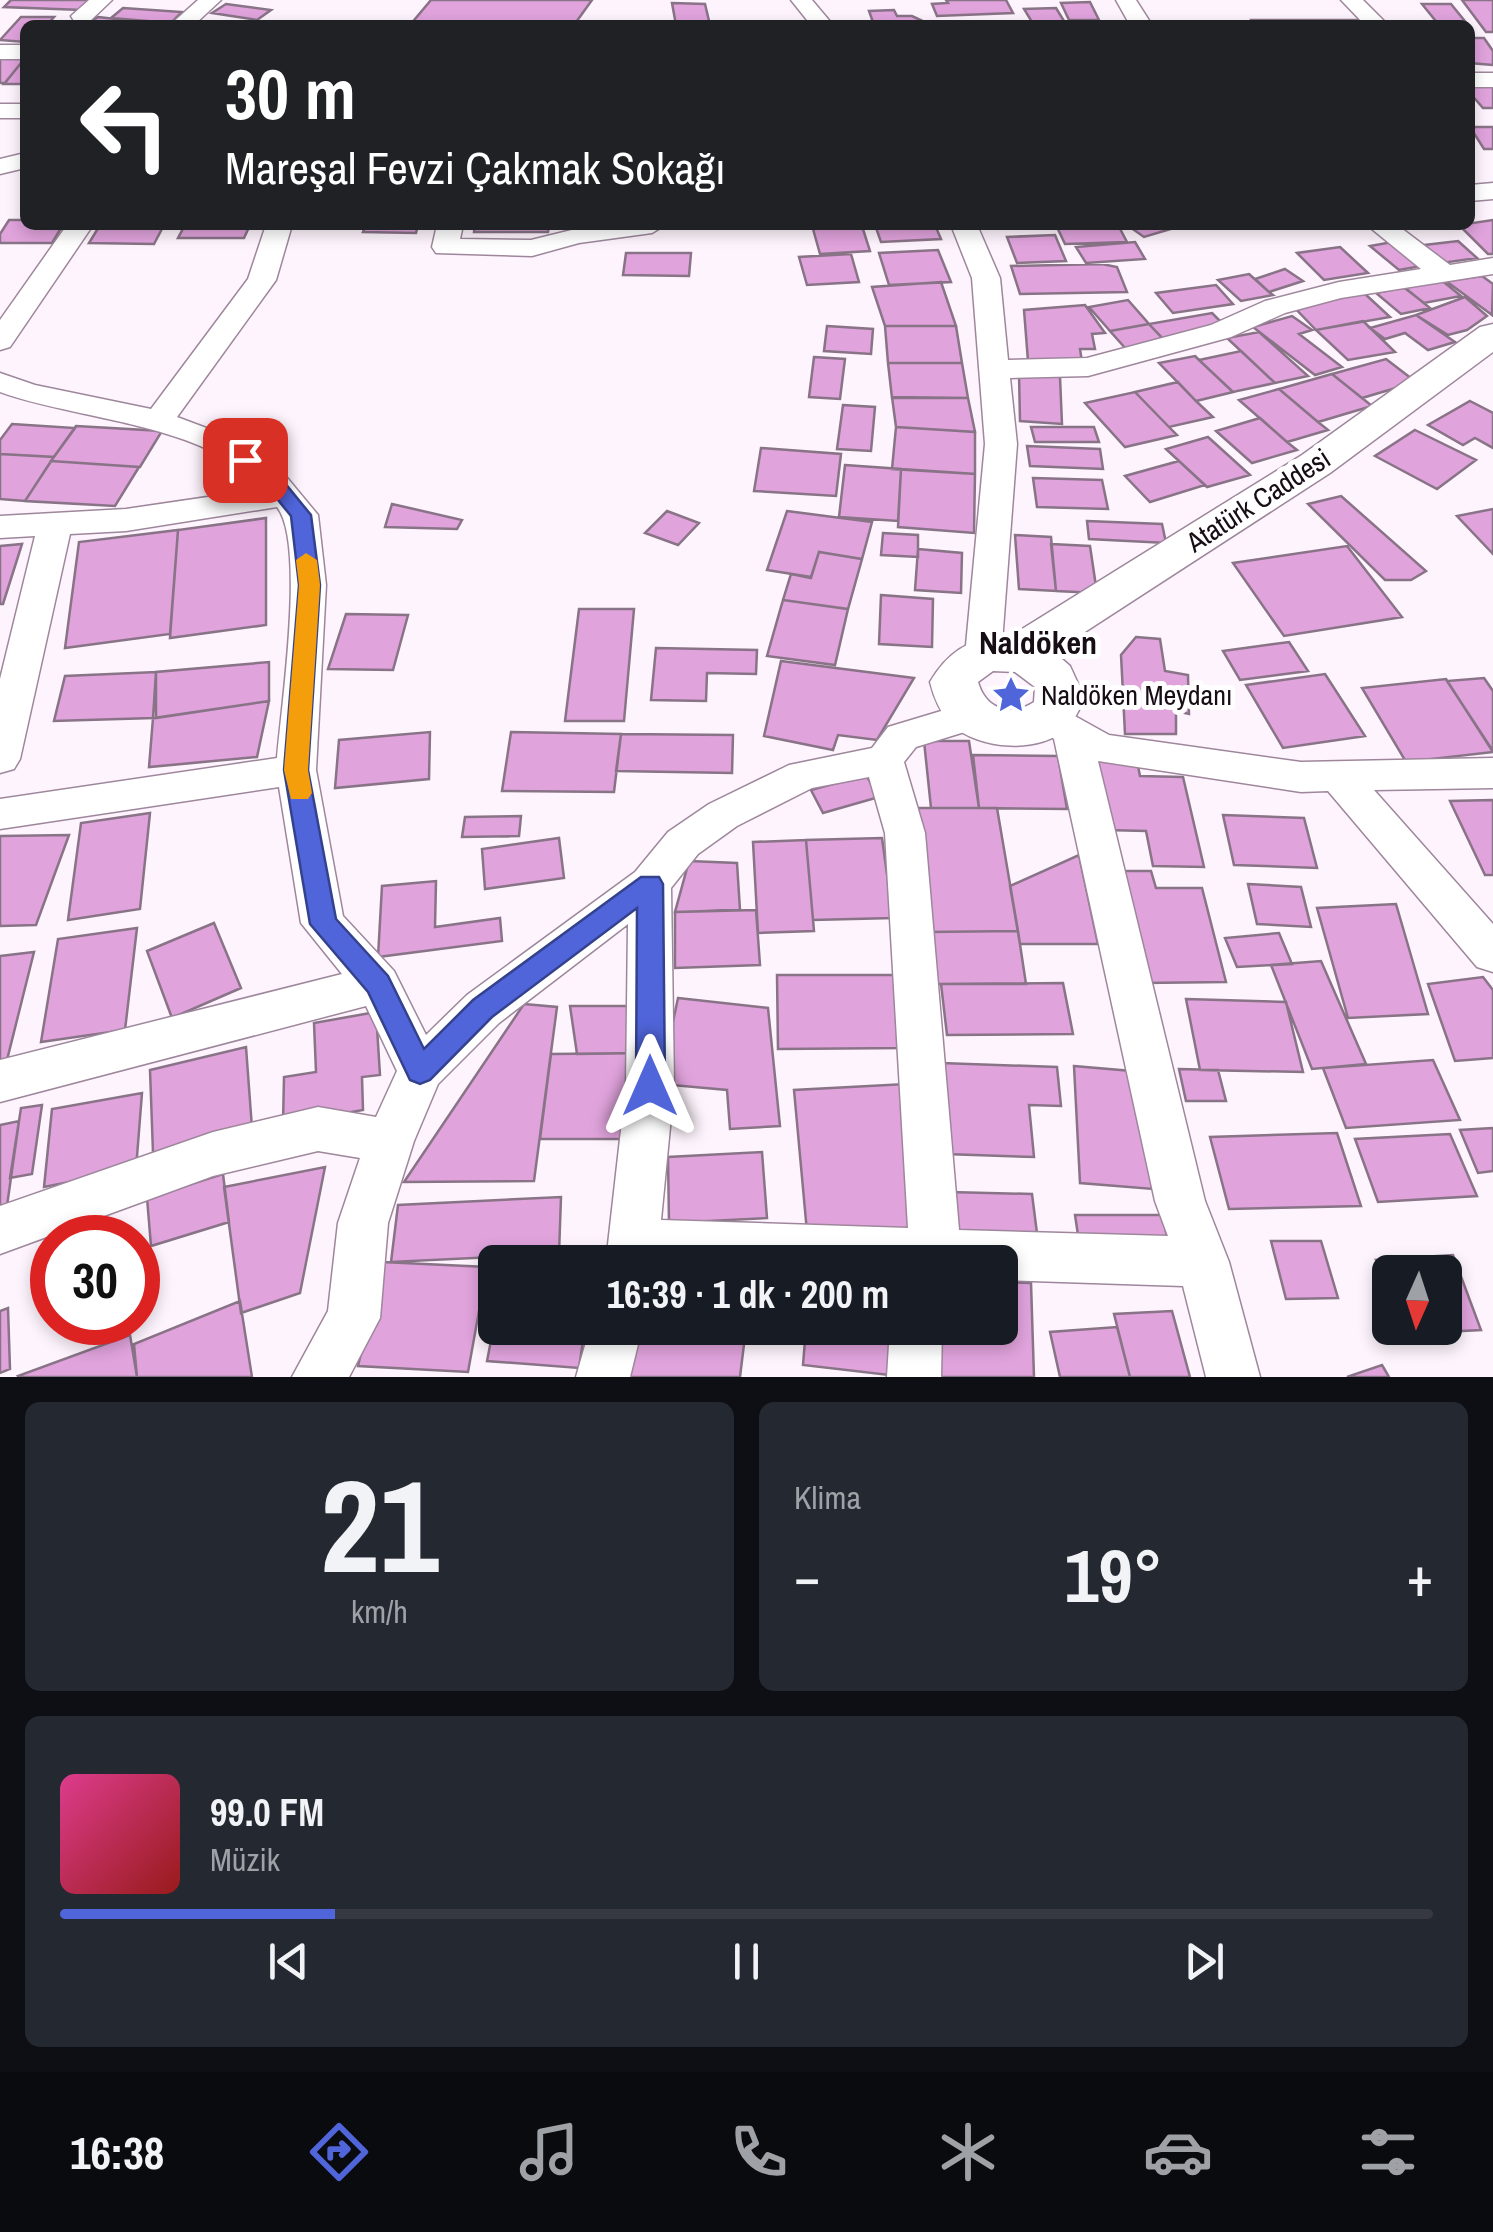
<!DOCTYPE html>
<html lang="tr">
<head>
<meta charset="utf-8">
<style>
	:root { --surface:#171b24; --page:#242831; --text:#f1f3f6; --muted:#9ea1a6; --line:#363941; --accent:#5065da }
	body { margin:0; font-family:"Archivo Narrow",sans-serif; background:var(--page); color:var(--text); height:100vh; display:flex; flex-direction:column; font-size:38px; white-space:nowrap }
	* { box-sizing:border-box; margin:0 }
	p { font-size:32px; color:var(--muted) }
	.icon { flex:none; width:55px; height:55px; fill:none; stroke:currentColor; stroke-width:2; stroke-linecap:round; stroke-linejoin:round }
	.map { position:relative; height:1377px; overflow:hidden }
	.side { display:flex; flex-direction:column; gap:25px; padding:25px; background:#0d0f14; flex:1 }
	.side>* { flex:none }
	.banner { position:absolute; left:20px; top:20px; width:1455px; height:210px; border-radius:15px; box-shadow:0 5px 15px #0003; background:#202124; color:#fff; overflow:hidden }
	.needle { width:65px; rotate:183deg }
	.controls { position:absolute; left:1372px; top:1255px; display:grid; gap:20px }
	.controls a { display:grid; place-items:center; width:90px; height:90px; border-radius:15px; background:var(--surface); box-shadow:0 5px 15px #0003; font-size:50px }
	.speed { position:absolute; left:30px; top:1215px; display:flex; gap:20px; font-size:50px; font-weight:700; text-align:center }
	.speed>* { display:grid; place-content:center; width:130px; height:130px; border-radius:50%; background:var(--surface); box-shadow:0 5px 15px #0003; line-height:1 }
	.speed .limit { border:15px solid #d22; background:#fff; color:#111 }
	.pin { position:absolute; display:grid; place-items:center; width:85px; height:85px; color:#fff; margin:-42px; border-radius:20px; box-shadow:0 5px 15px #0006 }
	.me { position:absolute; width:110px; margin:-55px; rotate:0deg; stroke-linejoin:round; filter:drop-shadow(0 0 8px #0008) }
	.turn { display:flex; align-items:center; gap:35px; height:210px; padding:0 40px; font-size:45px }
	.turn .icon { width:130px; height:130px; stroke-width:2.5 }
	.turn b { display:block; font-size:70px; line-height:85px }
	.big { font-size:75px; font-weight:700; line-height:1.1 }
	.side .widget { flex:1; display:flex; flex-direction:column; justify-content:center; gap:15px; min-width:0; padding:0 35px; border-radius:15px; background:var(--page) }
	.side .dial { align-items:center; gap:0 }
	.dial b { font-size:130px; line-height:1 }
	.song { display:flex; align-items:center; gap:30px }
	.cover { width:120px; height:120px; border-radius:15px; background:linear-gradient(135deg,hsl(330 70% 55%),hsl(0 70% 35%)) }
	.played { height:10px; border-radius:5px; background:linear-gradient(90deg,var(--accent) 20%,var(--line) 20%) }
	.keys { display:flex; justify-content:space-around; direction:ltr }
	.heat { display:flex; justify-content:space-between; align-items:center; font-size:55px; direction:ltr }
	.side .tiles { flex:1; display:grid; gap:25px; grid-template-columns:1fr 1fr }
	.widget:last-child { grid-column:span 2 }
	.trip { position:absolute; left:478px; top:1245px; width:540px; height:100px; border-radius:15px; background:var(--surface); box-shadow:0 5px 15px #0003; font-weight:700; line-height:100px; text-align:center }
	.menu { display:flex; height:160px; justify-content:space-around; align-items:center; background:#090b0e; color:var(--muted) }
	.menu .icon { width:70px; height:70px }
	.menu .current { color:var(--accent) }
	.menu b { font-size:45px; color:var(--text) }
	.map>svg:first-child { display:block }
	.building { fill:#e0a3dc; stroke:#897387; stroke-width:2.5 }
	.lines { fill:none; stroke-linecap:round; stroke-linejoin:round }
	.minor-casing { stroke:#9e879c; stroke-width:3 }
	.tertiary-casing { stroke:#9e879c; stroke-width:3 }
	.minor { fill:#fff; fill-rule:evenodd }
	.tertiary { fill:#fff; fill-rule:evenodd }
	.route { fill:#5065da; stroke:#34428e; stroke-width:2.5 }
	.slow { fill:#f59e0b }
	.labels { text-anchor:middle; dominant-baseline:central; stroke-width:10; stroke-linejoin:round; paint-order:stroke }
	.street-label { font-size:28px; fill:#160d15; stroke:#fff }
	.poi-label { font-size:28px; fill:#160d15; stroke:#fff; text-anchor:start }
	.quarter-label { font-size:32px; font-weight:bold; fill:#160d15; stroke:#fff }
</style>
</head>
<body>
<div class="map">
<svg width="1493" height="1377" viewBox="0 0 1493 1377">
	<rect width="100%" height="100%" fill="#fef4fd"/>
	<path class="building" d="M11,0h80l-9,10 -78,-3z
		M431,0h161l-18,25h-164z
		M946,0h60l7,13 -76,3 -5,-12 16,-1z
		M1462,0h31v32h-7z
		M1090,2l9,18h-30l-8,-17z
		M672,3l33,1 5,21h-34z
		M226,4l45,6 -14,10 -45,-7z
		M1422,4h29l17,21h-29z
		M123,8l59,4 -11,11 -60,-5z
		M1056,8l8,13 -32,1 -8,-13z
		M894,10l3,6h15l19,9h-57l-5,-14z
		M21,17h33l-7,8h-22v17l-25,-2z
		M98,17l52,6 -65,2z
		M1252,20h113l3,5h-111z
		M1470,38h14l9,13v14l-23,-2z
		M0,58h25l-20,25h-5z
		M25,58v26h-21z
		M1493,85v23h-10l-13,-15v-7z
		M1470,127h23v22h-9z
		M9,220h16v5h38l-11,18h-52v-9z
		M1493,220v34h-5l-29,-29z
		M100,225h64l-10,19 -65,-1z
		M185,225h65l-6,13h-66z
		M366,225h52l-2,8 -53,-1z
		M475,225h74l-1,7h-74z
		M875,225h60l6,14 -60,3z
		M1056,225h62l9,17 -62,2z
		M1127,225h57l-40,12z
		M862,226l8,25 -50,3 -7,-25z
		M1055,235l11,26 -49,2 -10,-26z
		M1398,241l29,24 -28,5 -29,-24z
		M1458,241l19,17 -42,6 -19,-18z
		M1135,242l10,17 -59,4 -10,-16z
		M1340,247l28,26 -44,7 -27,-27z
		M938,250l13,32 -62,3 -10,-32z
		M626,253h65l-2,23 -66,-1z
		M851,254l8,28 -52,3 -8,-28z
		M1102,264l15,3 10,25 -107,2 -9,-28z
		M1285,269l18,12 -34,11 -14,-13z
		M1249,274l20,18 4,3 -32,6 -23,-21z
		M1482,276l11,8 -1,31 -46,-34z
		M1440,279l21,17 -37,7 -22,-17z
		M941,282l15,44h-71l-13,-39z
		M1216,285l17,19 -60,9 -17,-20z
		M1404,287l26,21 -29,6 -25,-21z
		M1364,293l26,24 -74,13 -24,-25z
		M1465,297l22,19 -20,14 -19,5 -32,-20z
		M1128,300l21,24 -39,7 -21,-24z
		M1085,305l20,28 -13,1 3,15h-15l2,13 -54,-1 -4,-51z
		M1212,313l10,10 -56,19 -17,-18z
		M1416,315l39,27 -27,8 -23,-17 -20,6 -15,-11z
		M1292,316l20,14 -13,4 43,33 -27,8 -62,-48z
		M1363,321l32,31 -47,8 -32,-30z
		M1149,324l17,18 -40,7 -16,-18z
		M827,326l46,3 -2,25 -47,-3z
		M885,326h71l6,37h-74z
		M1259,332l49,44 -33,7 -48,-45z
		M1241,351l34,32 -42,9 -34,-32z
		M1195,356l4,4 34,32 -37,9 -37,-38z
		M814,357l31,2 -5,40 -31,-2z
		M1386,359l30,23 -54,16 -30,-24z
		M888,363h74l6,35h-76z
		M1019,374l41,3 2,47 -42,-3z
		M1332,374l40,32 -54,16 -39,-33z
		M1178,382l18,19 17,16 -44,10 -34,-35z
		M1279,389l39,33 10,8 -41,12 -48,-42z
		M1135,392l34,35 8,8 -52,12 -40,-44z
		M892,397l76,1 7,34 -79,-5z
		M1470,401l23,12v35l-18,-10 -12,7 -35,-20z
		M843,405l32,2 -4,44 -34,-2z
		M1260,418l27,24 10,8 -45,13 -36,-32z
		M12,424l63,4 -21,29 -54,-3v-14z
		M76,426l86,5 -22,36 -89,-6z
		M896,427l79,5v42l-83,-5z
		M1031,427h63l5,15h-64z
		M1415,430l61,30 -39,29 -62,-33z
		M1208,437l42,38 -43,12 -41,-38z
		M1027,446l73,3 3,20 -73,-3z
		M761,448l80,6 -5,42 -82,-5z
		M0,454l54,3 -29,44 -25,-2z
		M51,461l88,6 -24,39 -90,-5z
		M1179,461l26,24 -55,17 -25,-26z
		M845,465l56,4 -3,52 -59,-4z
		M901,469l74,5 -1,59 -76,-6z
		M1033,478l69,2 6,29 -71,-2z
		M1341,496l85,75 -15,9h-26l-77,-76z
		M392,504l70,16 -5,9 -72,-2z
		M1493,509v45l-36,-38z
		M667,511l32,12 -21,22 -33,-12z
		M787,511l85,11 -10,37 -43,-7 -8,25 -44,-7z
		M266,518v107l-96,13 8,-108z
		M1087,521l75,3 4,19 -77,-4z
		M178,530l-8,104 -105,14 14,-106z
		M883,533l35,2v22l-37,-2z
		M1015,535l36,2 5,54 -37,-2z
		M22,544l-19,60h-3v-58z
		M1051,544l39,2 7,47 -41,-2z
		M1347,546l55,71 -118,19 -51,-73z
		M918,549l44,4 -1,40 -46,-3z
		M819,552l43,7 -14,50 -65,-9 8,-26 20,4z
		M881,595l52,4 -1,48 -53,-3z
		M783,600l65,9 -13,56 -68,-9z
		M579,609h55l-10,112h-59z
		M346,614l62,1 -15,55 -65,-1z
		M1136,637l24,2 5,32 23,4 1,39 -13,-3v23h-51l-4,-79z
		M1289,642l19,29 -68,9 -17,-29z
		M656,648l101,2 -1,24 -49,-1 -1,28 -55,-1z
		M781,661l133,17 -37,62 -39,-5 -5,15 -69,-14z
		M269,662v39l-113,17v-46z
		M156,672l-3,46 -99,3 11,-45z
		M1325,674l40,62 -82,12 -37,-63z
		M1484,678l9,13v60l-46,-70z
		M1446,679l47,73 -87,10 -44,-74z
		M269,701l-12,56 -108,10 4,-49z
		M430,732l-1,47 -94,9 4,-48z
		M511,732l110,2 -7,58 -112,-1z
		M621,734l112,1 -1,38 -116,-2z
		M924,741h45l10,67h-48z
		M973,755l85,1 9,53 -88,-1z
		M1094,760l43,1 3,15 43,1 21,90 -51,-1 -7,-35 -40,-1z
		M866,775l13,22 -56,16 -12,-23z
		M1493,800v75h-8l-35,-74z
		M913,808h84l21,123 -91,1z
		M150,813l-10,96 -72,11 13,-97z
		M1223,815l81,3 13,50 -83,-3z
		M521,816l-2,20 -57,1 3,-20z
		M69,835l-33,90 -36,1v-90z
		M559,838l5,40 -79,11 -3,-40z
		M882,838l11,80 -80,2 -7,-80z
		M806,840l8,91 -56,2 -5,-91z
		M1079,855l19,89h-78l-10,-58z
		M689,861l48,2 3,47 -65,2z
		M1118,871h33l5,17h46l24,94 -84,1z
		M436,881l-1,46 65,-9 2,23 -124,16 4,-71z
		M1248,884l53,3 10,40 -54,-3z
		M1396,904l32,110 -80,4 -31,-110z
		M756,910l4,55 -85,3v-56z
		M214,923l27,65 -69,30 -25,-67z
		M137,928l-12,102 -84,12 17,-103z
		M1018,931l8,53h-93l-6,-52z
		M1279,933l13,31 -55,3 -12,-29z
		M34,952l-29,116h-5v-112z
		M1321,961l45,103 -54,5 -41,-104z
		M777,975h122l7,73 -128,1z
		M1483,977l10,13v68l-38,3 -27,-77z
		M1063,983l10,51 -126,1 -6,-51z
		M678,998l90,10 12,118 -50,3 -3,-39 -67,-6z
		M1186,999l100,3 17,70 -103,-2z
		M524,1004l33,3 -23,174 -130,1z
		M570,1006h65l9,47 -67,1z
		M376,1012l4,63 -18,2 1,33 -80,14 1,-47 32,-5 -2,-49z
		M246,1047l6,81 -99,25 -3,-83z
		M644,1053l-4,86h-100l11,-85z
		M1433,1060l27,60 -114,8 -23,-60z
		M941,1063l116,4 4,39 -32,-1 5,52 -89,-3z
		M1074,1066l69,6 10,117 -73,-6z
		M1179,1069l39,1 8,31h-40z
		M906,1084l22,152 -120,7 -14,-153z
		M142,1093l-6,76 -92,18 8,-78z
		M42,1105l-10,69 -22,4 11,-70z
		M19,1121l-12,85 -7,1v-82z
		M1493,1128v43l-15,2 -18,-43z
		M1337,1133l24,73 -132,3 -19,-72z
		M1450,1134l27,62 -99,6 -23,-63z
		M762,1152l5,66 -98,5 -1,-66z
		M325,1167l-25,126 -59,20 -17,-126z
		M223,1174l6,48 -78,24 -4,-48z
		M949,1192l83,2 7,55 -87,-4z
		M561,1197l-2,57 -168,8 7,-57z
		M1075,1215h88l7,39 -89,1z
		M1271,1241h50l17,57 -52,1z
		M1453,1255l28,75 -78,4 -2,-6h44v-56h-55v25l-14,-37z
		M382,1262l105,5 -19,105 -110,-6z
		M1000,1282l31,1 3,94h-94l-3,-49h63z
		M240,1301l12,76h-115l-3,-33z
		M8,1308l2,61 -10,4v-62z
		M1172,1311l18,66h-60l-16,-63z
		M495,1320v8h90l-6,40 -92,-7z
		M1117,1327l13,50h-70l-10,-45z
		M636,1328h110l-6,49h-112z
		M806,1328h94l-2,48 -95,-11z
		M130,1335l7,42h-118l-1,-1z
		M1382,1365l7,12h-42z"/>
	<g class="lines">
		<g class="minor-casing">
			<path id="minor" d="M89,0h23l-22,21h-16l-3,-5z
				M198,0h23l-27,25h-24z
				M791,0h21l21,25h-22z
				M1116,0h20l16,25h-22z
				M1341,0h22l25,25h-23z
				M0,45h25v14h-25z
				M1470,73h23v14h-23z
				M0,104h25v14h-25z
				M25,153v15l-25,6v-15z
				M1493,183v16l-23,2v-16z
				M67,225h26l-83,122 -10,3v-30z
				M266,225h26l-16,55 -99,137 56,21 46,30 39,47 8,70 -10,185 27,146 51,55 32,64 41,-40 168,-123 33,-40 41,-28 80,-39 83,-17 16,-21 83,-25 13,4 6,10 -6,10 -68,21 -12,15 21,71 34,397 209,6 -13,-35 -101,-462 -14,-14 5,-10 14,-4 14,4 36,20 192,27 192,-4v30l-119,2 119,134v48l-16,-5 -149,-176 -27,1 -203,-31 107,440 24,61 31,115h-54l-23,-91 -183,-6v-18h-394l20,-176 2,-162 -129,99 -61,61 -24,57 -26,82 -8,95 -31,59h-57l36,-66 10,-88 22,-65 -42,-7 -105,25 -213,78v-48l213,-74 105,-25 58,10 21,-46 -31,-65 -366,96v-42l342,-86 -41,-51 -22,-136 -279,42v-30l277,-41c4,-50 29,-215 0,-251l-151,24 -56,3 -50,225 -6,10 -14,4v-94l35,-143 -35,2v-22l126,-7 136,-20c-53,-66 -187,-69 -262,-97v-19l35,12 116,24 97,-130zM869,777l16,56 23,395 -247,-8 13,-134 -3,-198 27,-34 39,-28 75,-38z
				M437,225h26l-3,14 71,1 61,-15h73l-13,8 -73,10 -47,13 -96,-3 -4,-6z
				M951,225h26l23,53 8,82 79,-2 124,-33 54,-24 74,-19 82,-13 -54,-44h30l53,40 43,-7v16l-152,24 -56,15 -54,24 -143,39 -78,2 7,66 -16,212 -5,9 -13,4 -13,-4 -5,-9 20,-212 -13,-166z
				M590,1328h52l-12,49h-54z
				M890,1328h52l-1,49h-54z"/>
		</g>
		<g class="tertiary-casing">
			<path id="tertiary" d="M1493,324v28l-163,121 -276,179 16,14 15,33c-5,8 -10,20 -16,27 -27,29 -91,24 -118,-2 -11,-12 -17,-26 -21,-42 17,-29 41,-47 76,-43l296,-184 178,-128zM993,671l22,1 20,15 -1,15c-23,15 -48,8 -56,-20z"/>
		</g>
		<use href="#minor" class="minor"/>
		<use href="#tertiary" class="tertiary"/>
	</g>
	<path class="route" d="M245,454l30,17 36,44 9,70 -12,185 28,149 52,57 36,73 49,-49 168,-123h18l4,7 2,202 -5,8 -10,4 -10,-4 -4,-8 1,-178 -145,109 -62,63 -10,4 -10,-4 -42,-88 -58,-68 -26,-154 15,-185 -8,-69 -30,-37 -23,-15v-8z"/>
	<path class="slow" d="M306,553l11,7 3,25 -12,185 4,23 -4,6h-17l-7,-29 15,-185 -3,-25z"/>
	<defs>
		<g id="sight-bare" transform="scale(3)"><path d="M0-6L1.8-2.2L6-1.7L2.9 1.2L3.7 5.4L0 3.3L-3.7 5.4L-2.9 1.2L-6-1.7L-1.8-2.2Z" fill="#5065da" stroke="#fff" stroke-width="2.5" paint-order="stroke"/></g>
	</defs>
	<g fill-rule="evenodd">
		<use href="#sight-bare" x="1011" y="695"/>
	</g>
	<g class="labels">
		<g class="street-label">
			<text transform="translate(1258 500) rotate(-33)">Atatürk Caddesi</text>
		</g>
		<g class="poi-label">
			<text x="1041" y="695">Naldöken Meydanı</text>
		</g>
		<g class="quarter-label">
			<text x="1038" y="642">Naldöken</text>
		</g>
	</g>
</svg>
<div class="controls">
<a><svg class="needle" viewBox="-14 -14 28 28"><path d="M0-13l5 13h-10z" fill="#e53935"/><path d="M0 13l5-13h-10z" fill="#9ea1a6"/></svg></a>
</div>
<div class="speed"><div class="limit">30</div></div>
<div class="pin" style="left:245px;top:460px;background:#d93025"><svg class="icon" aria-label="arrive" viewBox="0 0 24 24"><path d="M6 21V4h12l-3 4 3 4H6"/></svg></div>
<svg class="me" style="left:650px;top:1086px" viewBox="-20 -20 40 40"><path d="M0-17L14 15 0 8-14 15z" fill="#5065da" stroke="#fff" stroke-width="4"/></svg>
<div class="trip">16:39 · 1 dk · 200 m</div>
<div class="banner">
<div class="turn"><svg class="icon" aria-label="left" viewBox="0 0 24 24"><path d="M17 20v-9H6M10 6l-5 5 5 5"/></svg><div><b>30 m</b>Mareşal Fevzi Çakmak Sokağı</div></div>
</div>
</div>
<section class="side">
<div class="tiles">
<div class="widget dial"><b>21</b><p>km/h</p></div>
<div class="widget"><p>Klima</p>
<div class="heat"><a>−</a><b class="big">19°</b><a>+</a></div>
</div>
<div class="widget">
<div class="song"><i class="cover"></i><div><b>99.0 FM</b><p>Müzik</p></div></div>
<div class="played"></div>
<div class="keys"><svg class="icon" aria-label="previous" viewBox="0 0 24 24"><path d="M18 5L8 12l10 7zM5 5v14"/></svg><svg class="icon" aria-label="pause" viewBox="0 0 24 24"><path d="M8 5v14M16 5v14"/></svg><svg class="icon" aria-label="next" viewBox="0 0 24 24"><path d="M6 5l10 7-10 7zM19 5v14"/></svg></div>
</div>
</div>
</section>
<nav class="menu">
<b>16:38</b>
<svg class="icon current" aria-label="directions" viewBox="0 0 24 24"><path d="M12 3l9 9-9 9-9-9zM9 14v-3h6M13 9l2 2-2 2"/></svg>
<svg class="icon" aria-label="music" viewBox="0 0 24 24"><path d="M9 18V5l10-2v13"/><circle cx="6" cy="18" r="3"/><circle cx="16" cy="16" r="3"/></svg>
<svg class="icon" aria-label="phone" viewBox="0 0 24 24"><path d="M5 4h4l2 5-3 2q2 4 5 5l2-3 5 2v4C11 20 4 13 5 4z"/></svg>
<svg class="icon" aria-label="climate" viewBox="0 0 24 24"><path d="M12 3v18M4 7l16 10M4 17L20 7"/></svg>
<svg class="icon" aria-label="car" viewBox="0 0 24 24"><path d="M5 17H2v-5l4-1 3-4h7l3 4 3 1v5h-3M9 17h6M6 11h13"/><circle cx="7" cy="17" r="2"/><circle cx="17" cy="17" r="2"/></svg>
<svg class="icon" aria-label="filters" viewBox="0 0 24 24"><path d="M4 7h16M4 17h16"/><circle cx="9" cy="7" r="2"/><circle cx="15" cy="17" r="2"/></svg>
</nav>
</body>
</html>
